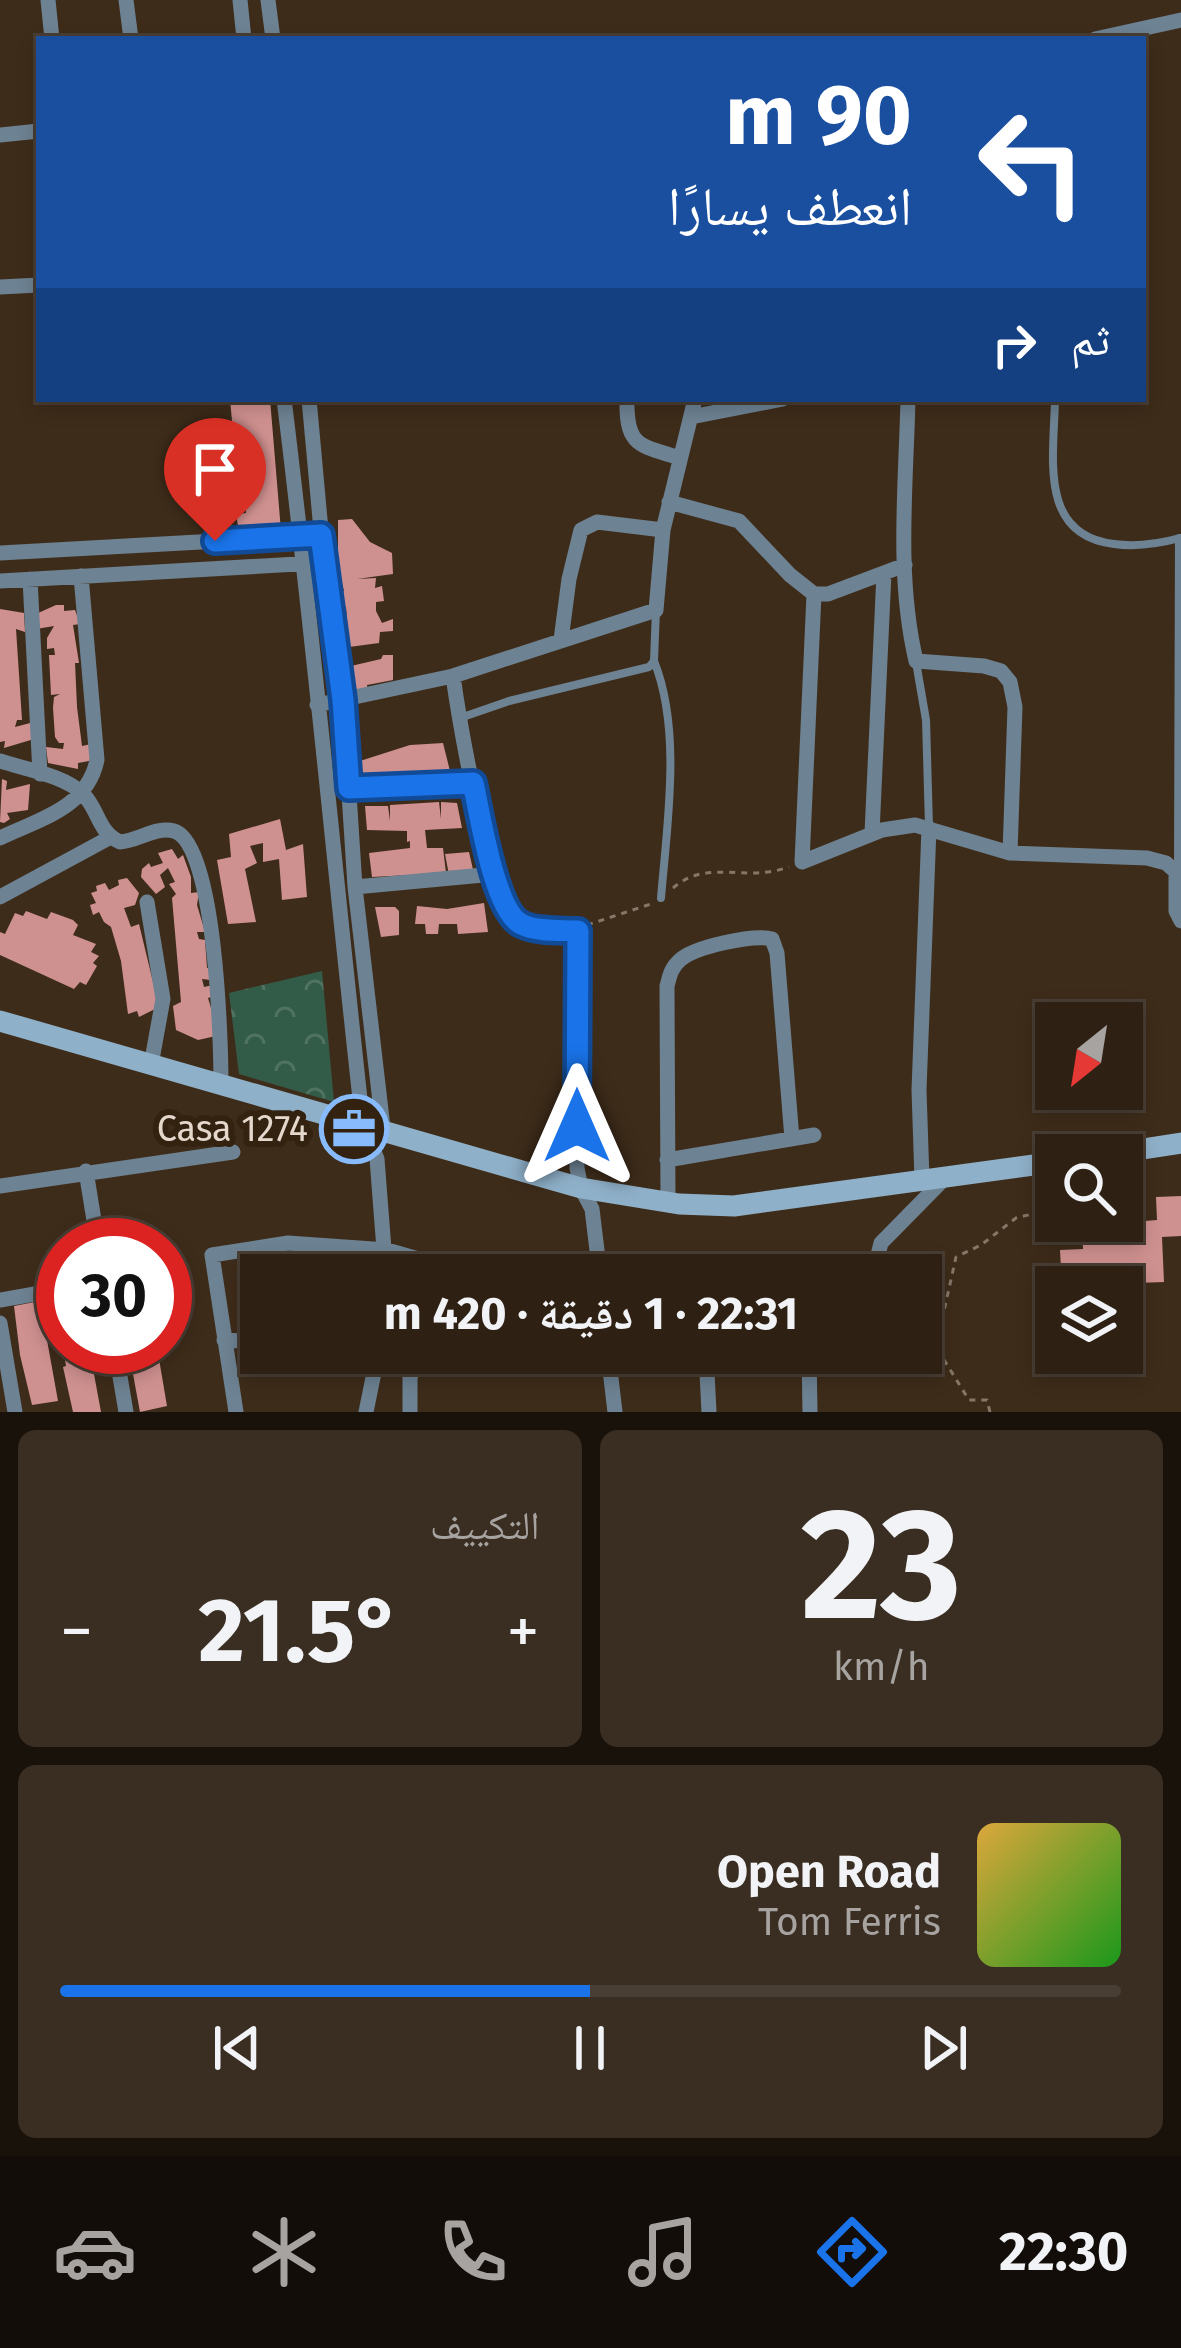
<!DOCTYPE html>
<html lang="ar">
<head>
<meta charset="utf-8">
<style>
	:root { --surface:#2e2114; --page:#3a2e22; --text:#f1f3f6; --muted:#a7a3a0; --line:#493e34; --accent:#1a73e8 }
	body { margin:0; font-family:"Fira Sans","Noto Naskh Arabic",sans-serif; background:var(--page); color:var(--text); direction:rtl; height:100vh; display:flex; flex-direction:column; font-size:45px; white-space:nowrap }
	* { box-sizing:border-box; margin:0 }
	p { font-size:39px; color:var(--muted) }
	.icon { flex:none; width:66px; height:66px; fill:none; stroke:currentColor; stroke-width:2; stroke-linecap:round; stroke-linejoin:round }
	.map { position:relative; height:1412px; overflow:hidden; direction:ltr }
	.details { display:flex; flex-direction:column; gap:18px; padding:18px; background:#19120b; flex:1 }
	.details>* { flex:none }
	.banner { position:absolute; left:36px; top:36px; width:1110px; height:366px; border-radius:0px; box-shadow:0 6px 18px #0003,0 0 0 3px var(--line); direction:rtl; background:#1a4fa0; color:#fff; overflow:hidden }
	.needle { width:78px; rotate:210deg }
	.tools { position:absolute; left:1035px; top:1002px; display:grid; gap:24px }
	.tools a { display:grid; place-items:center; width:108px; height:108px; border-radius:0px; background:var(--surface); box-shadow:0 6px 18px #0003,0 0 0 3px var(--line); font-size:60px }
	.speed { position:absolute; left:36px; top:1218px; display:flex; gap:24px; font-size:60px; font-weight:700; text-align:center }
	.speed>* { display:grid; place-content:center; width:156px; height:156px; border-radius:50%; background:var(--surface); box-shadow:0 6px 18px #0003,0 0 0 3px var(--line); line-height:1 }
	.speed .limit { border:18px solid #d22; background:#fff; color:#111 }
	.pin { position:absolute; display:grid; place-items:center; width:102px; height:102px; color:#fff; margin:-123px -51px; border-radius:50% 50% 50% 0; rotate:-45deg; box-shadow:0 0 12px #0007 }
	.pin .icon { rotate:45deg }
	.me { position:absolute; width:132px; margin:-66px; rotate:0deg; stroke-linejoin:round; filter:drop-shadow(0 0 9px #0008) }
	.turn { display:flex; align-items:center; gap:42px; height:252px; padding:0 36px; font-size:54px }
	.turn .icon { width:156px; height:156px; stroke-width:2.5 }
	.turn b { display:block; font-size:84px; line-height:102px }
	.then { display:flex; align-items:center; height:114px; padding:0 36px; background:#0003; gap:24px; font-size:45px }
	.big { font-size:90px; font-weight:700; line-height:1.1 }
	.details .card { flex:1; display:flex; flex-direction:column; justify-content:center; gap:18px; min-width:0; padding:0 42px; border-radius:18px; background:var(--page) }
	.details .dial { align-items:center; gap:0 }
	.dial b { font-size:156px; line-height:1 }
	.song { display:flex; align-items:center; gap:36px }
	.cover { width:144px; height:144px; border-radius:18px; background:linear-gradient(135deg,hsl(40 70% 55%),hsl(120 70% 35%)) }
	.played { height:12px; border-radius:6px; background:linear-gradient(90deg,var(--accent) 50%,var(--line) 50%) }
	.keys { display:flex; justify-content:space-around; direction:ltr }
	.heat { display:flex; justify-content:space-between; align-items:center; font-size:66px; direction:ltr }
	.details .tiles { flex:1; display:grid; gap:18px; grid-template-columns:1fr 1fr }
	.card:last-child { grid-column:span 2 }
	.trip { position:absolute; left:240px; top:1254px; width:702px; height:120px; border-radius:0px; background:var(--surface); box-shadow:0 6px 18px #0003,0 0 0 3px var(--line); font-weight:700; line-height:120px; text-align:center; direction:rtl }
	.dock { display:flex; height:192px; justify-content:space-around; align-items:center; background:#120d08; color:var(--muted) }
	.dock .icon { width:84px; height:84px }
	.dock .active { color:var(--accent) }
	.dock b { font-size:54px; color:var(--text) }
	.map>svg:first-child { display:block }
	.park { fill:url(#park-crowns) }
	.building { fill:#cf9190 }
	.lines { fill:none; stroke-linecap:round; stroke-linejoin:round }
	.path { stroke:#867768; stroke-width:3; stroke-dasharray:6 6; stroke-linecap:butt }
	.lane { stroke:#6d8292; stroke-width:8 }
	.street { stroke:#6d8292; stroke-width:15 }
	.secondary { stroke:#8fb0c9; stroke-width:21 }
	.route-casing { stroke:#114b97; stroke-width:30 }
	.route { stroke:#1a73e8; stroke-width:21 }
	.labels { text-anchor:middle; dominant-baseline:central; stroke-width:12; stroke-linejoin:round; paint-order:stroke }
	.poi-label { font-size:36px; fill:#e4d8cd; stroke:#342210; text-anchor:end }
</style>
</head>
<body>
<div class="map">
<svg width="1181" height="1412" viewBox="0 0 1181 1412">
	<defs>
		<pattern id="park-crowns" width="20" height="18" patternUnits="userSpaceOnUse" patternTransform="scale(3)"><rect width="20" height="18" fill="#335c48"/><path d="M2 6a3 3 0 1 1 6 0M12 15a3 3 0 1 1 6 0" fill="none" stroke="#507361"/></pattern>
	</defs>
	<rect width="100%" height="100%" fill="#3e2c1a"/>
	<path class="park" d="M322,971l12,131 -95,-28 -10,-81z"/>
	<path class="building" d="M230,399h40l11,132 -42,1 -3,-18 10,-1 -2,-19h-10l-2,-7 6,-1z
		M352,519l18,23 22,11 1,21 -36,5 19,-1 -1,10 7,-2 2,15 -8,1v9l6,12 11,-4v12l-13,1 -1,11 -30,4 -3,-40h-5l-2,-14 5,-2 -6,-24v-47z
		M56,605h8v6l11,-1 5,14 -7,1 6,38h-4l2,44 5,39 9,-2 1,10 -3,7 -11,2v6l-30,-6 -2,-16 17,2 1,-6h-5l-4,-6 -2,-29 1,-11 6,-3 -9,1 -2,-40h6l-1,-7 -7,1v-11l7,-12 -18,3v-15z
		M0,609l24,4 1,19 -9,-3 6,91h-5l-2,7 19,-5v17l-30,9 1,-7 -5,1z
		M383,655h10v25l-26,5 1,6 -15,1 -2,-26 30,-7z
		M443,743l7,28 -88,5 -2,-15 50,-16z
		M2,779l5,2 -1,9 24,-6 -2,26 -21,3 3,6 -6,4 -4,-1z
		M439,802l2,17v-17l16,1 5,25 -37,2 2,18h16l3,25 -74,4 -3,-24 41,-5v-7l-3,1v-11l-40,-1 -2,-24h23l2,15v-16z
		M280,819l6,31 17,-6 4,53 -25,3 -3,-41 -16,3v-19l-13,3 7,17 -12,6 11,53 -28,2 -11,-64 14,-3 -2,-23z
		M172,849l6,10 5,-4 8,22v16l8,-1 -2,13 8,27h-8l2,7 6,1 2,28h4v12l-9,-1 2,8 9,-2 1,11 -6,2 3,10h4l1,28 -18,4 -22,-10 -3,-24 8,-4 -9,-104 4,-4 -7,-10 6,-2 -7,-14 -8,7 5,12 -9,7 -15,-17 1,-8 7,-6 2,4 12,-4 -5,-10z
		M469,852l5,22 -25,1 -4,-21z
		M127,878l12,15 -4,12 -11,3 7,19 8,-3 20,83 -20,10 -2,-6 -9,3 -7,-53 -10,-34 -7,-5 -5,-10 -6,3 -3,-10 6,-2 -5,-10 6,-2 -1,-5 9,-3 4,7 10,-5 -1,-5z
		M484,903l4,29 -30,2 -1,-10h-18l-1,10h-12l-1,-10h-10l2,-18 30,3z
		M375,907h20l4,4v24l-18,2z
		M26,911l21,8 4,-7 22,8 5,5 -5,10 23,9 -5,8 8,4 -6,7 4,3 -11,19 -6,-3 -6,7 -74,-34v-23l5,2 10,-21 8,3z
		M1181,1196v40l-19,1 2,45 -27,1 1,14 -16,1v-11h-60l-2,-37 23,-1 -1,-22 -5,1 -1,-7 63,-1 -1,-17 6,-1 1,19 12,-1 -1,-23z
		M63,1299v31h-3l-3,-30z
		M40,1301l18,100 -26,4 -12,-50 -6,-49z
		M63,1347h26l12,65h-28l-10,-45 3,-1z
		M128,1347h29l10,59 -27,6z"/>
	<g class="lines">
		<path class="path" d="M673,888c35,-30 70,-5 116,-21
			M587,925l64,-21
			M990,1412l-3,-12h-18l-33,-53 20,-90 25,-12 35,-27 40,-10"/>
		<path class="lane" d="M1055,399c-1,58 -17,136 59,145 22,3 44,0 66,-6
			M654,661c28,69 13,164 7,237
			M916,662l10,58 3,106
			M460,718l49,-17 140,-34 5,-6 2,-51
			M1178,869l1,-331"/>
		<path class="street" d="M48,0l4,39
			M126,0l5,39
			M240,0l4,39
			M268,0l5,39
			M1095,39l86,-19
			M0,135l39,-4
			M0,287l39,-2
			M284,399c30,242 52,485 79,727l14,33 9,116
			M309,399l15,164 19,137 12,187 29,249
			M627,399c-1,48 12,46 53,59
			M908,399c-2,87 -12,177 8,262l68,5 17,5 9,11 5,25 -5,146
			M691,417l92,-18
			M669,502l70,19 51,54 24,19h14l77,-29
			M0,553l308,-17
			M30,579l10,195
			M0,581l315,-18
			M814,594l-12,268 80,-32 33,-5 95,28 137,5 19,5 10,9v39l5,10
			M561,640l8,-61 12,-49 16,-8 66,8
			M453,676c6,43 36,218 61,244 13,14 46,10 63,11v237l4,20 11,21 8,66
			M317,705l136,-29 203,-66 7,-80 32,-131
			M0,761c25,8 66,15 84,34 15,16 14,37 36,47 18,-1 36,-16 54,-11 42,12 47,212 47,254
			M349,788l124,-5
			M872,833l12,-260
			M0,838c40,-19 87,-30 97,-78l-16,-184
			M355,887l139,-13
			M0,897l109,-59
			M147,902l16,97 -12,66
			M667,1160l147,-25
			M86,1171l12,74
			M922,1180l-3,-90 10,-262
			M0,1186l233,-34
			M668,1203l-1,-217c3,-11 4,-18 13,-26 14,-13 73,-26 92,-21l5,14 15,186
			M697,1274v1
			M873,1275l8,-32 66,-67
			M0,1300l63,-11
			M0,1323l15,89
			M224,1340l37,2
			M115,1347l11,65
			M382,1353l30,15
			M608,1353l7,59
			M706,1353l3,59
			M809,1353l1,59
			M236,1412l-24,-157 76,-12 99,7 87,25
			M366,1412l12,-59
			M410,1412v-35l8,-16 106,-8"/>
		<path class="secondary" d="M0,1021l581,167 98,16 55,2 322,-44
			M1104,1155l77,-12"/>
	</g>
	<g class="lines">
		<g class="route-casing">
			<path id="route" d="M215,541l106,-6 22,165 6,88 124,-5c7,30 21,127 48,141 16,8 39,6 57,7l-1,195"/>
		</g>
		<use href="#route" class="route"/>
	</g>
	<defs>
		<g id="office-ring" transform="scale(3.45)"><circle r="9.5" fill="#342210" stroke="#87bbfb" stroke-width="1.5"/><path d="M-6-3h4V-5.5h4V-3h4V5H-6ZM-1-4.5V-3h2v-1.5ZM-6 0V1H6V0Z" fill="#87bbfb"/></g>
	</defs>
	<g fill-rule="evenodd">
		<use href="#office-ring" x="354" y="1129"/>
	</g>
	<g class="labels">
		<g class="poi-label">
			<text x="308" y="1129">Casa 1274</text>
		</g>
	</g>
</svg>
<div class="tools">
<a><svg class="needle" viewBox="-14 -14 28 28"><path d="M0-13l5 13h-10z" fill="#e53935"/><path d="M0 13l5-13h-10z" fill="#a7a3a0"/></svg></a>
<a><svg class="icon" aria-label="search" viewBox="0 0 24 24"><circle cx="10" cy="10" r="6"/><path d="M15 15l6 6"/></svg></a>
<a><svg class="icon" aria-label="layers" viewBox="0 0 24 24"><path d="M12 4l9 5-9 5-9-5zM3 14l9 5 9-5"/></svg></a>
</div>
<div class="speed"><div class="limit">30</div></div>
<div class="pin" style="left:215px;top:541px;background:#d93025"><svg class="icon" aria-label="arrive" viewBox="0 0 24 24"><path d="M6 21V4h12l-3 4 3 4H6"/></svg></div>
<svg class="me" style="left:577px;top:1126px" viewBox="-20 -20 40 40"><path d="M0-17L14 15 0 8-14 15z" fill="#1a73e8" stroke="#fff" stroke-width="4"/></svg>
<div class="trip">22:31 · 1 دقيقة · 420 m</div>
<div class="banner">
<div class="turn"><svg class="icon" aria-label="left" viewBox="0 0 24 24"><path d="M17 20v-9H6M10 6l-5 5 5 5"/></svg><div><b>90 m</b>انعطف يسارًا</div></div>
<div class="then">ثم<svg class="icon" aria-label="right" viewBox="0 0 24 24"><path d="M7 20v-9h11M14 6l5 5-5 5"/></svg></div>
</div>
</div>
<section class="details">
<div class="tiles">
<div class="card dial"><b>23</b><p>km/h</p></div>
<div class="card"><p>التكييف</p>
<div class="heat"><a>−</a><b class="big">21.5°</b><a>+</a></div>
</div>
<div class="card">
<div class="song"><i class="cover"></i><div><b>Open Road</b><p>Tom Ferris</p></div></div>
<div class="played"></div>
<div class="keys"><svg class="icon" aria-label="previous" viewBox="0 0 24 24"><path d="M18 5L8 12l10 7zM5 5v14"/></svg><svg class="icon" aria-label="pause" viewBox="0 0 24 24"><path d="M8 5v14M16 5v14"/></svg><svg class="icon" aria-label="next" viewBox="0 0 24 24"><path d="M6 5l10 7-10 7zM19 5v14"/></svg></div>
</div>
</div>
</section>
<nav class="dock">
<b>22:30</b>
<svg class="icon active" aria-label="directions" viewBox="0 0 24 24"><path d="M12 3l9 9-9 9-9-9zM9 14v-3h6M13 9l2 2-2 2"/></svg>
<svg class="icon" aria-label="music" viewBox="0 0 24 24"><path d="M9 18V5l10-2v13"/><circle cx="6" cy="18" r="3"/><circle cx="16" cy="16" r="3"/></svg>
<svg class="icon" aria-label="phone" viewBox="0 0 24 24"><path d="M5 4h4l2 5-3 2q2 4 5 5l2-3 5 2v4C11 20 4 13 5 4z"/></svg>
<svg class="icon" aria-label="climate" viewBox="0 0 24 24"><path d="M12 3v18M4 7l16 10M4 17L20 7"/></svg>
<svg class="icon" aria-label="car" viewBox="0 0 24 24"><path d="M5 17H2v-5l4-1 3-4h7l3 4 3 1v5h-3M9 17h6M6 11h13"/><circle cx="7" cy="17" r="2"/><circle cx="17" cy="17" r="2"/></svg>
</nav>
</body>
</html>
